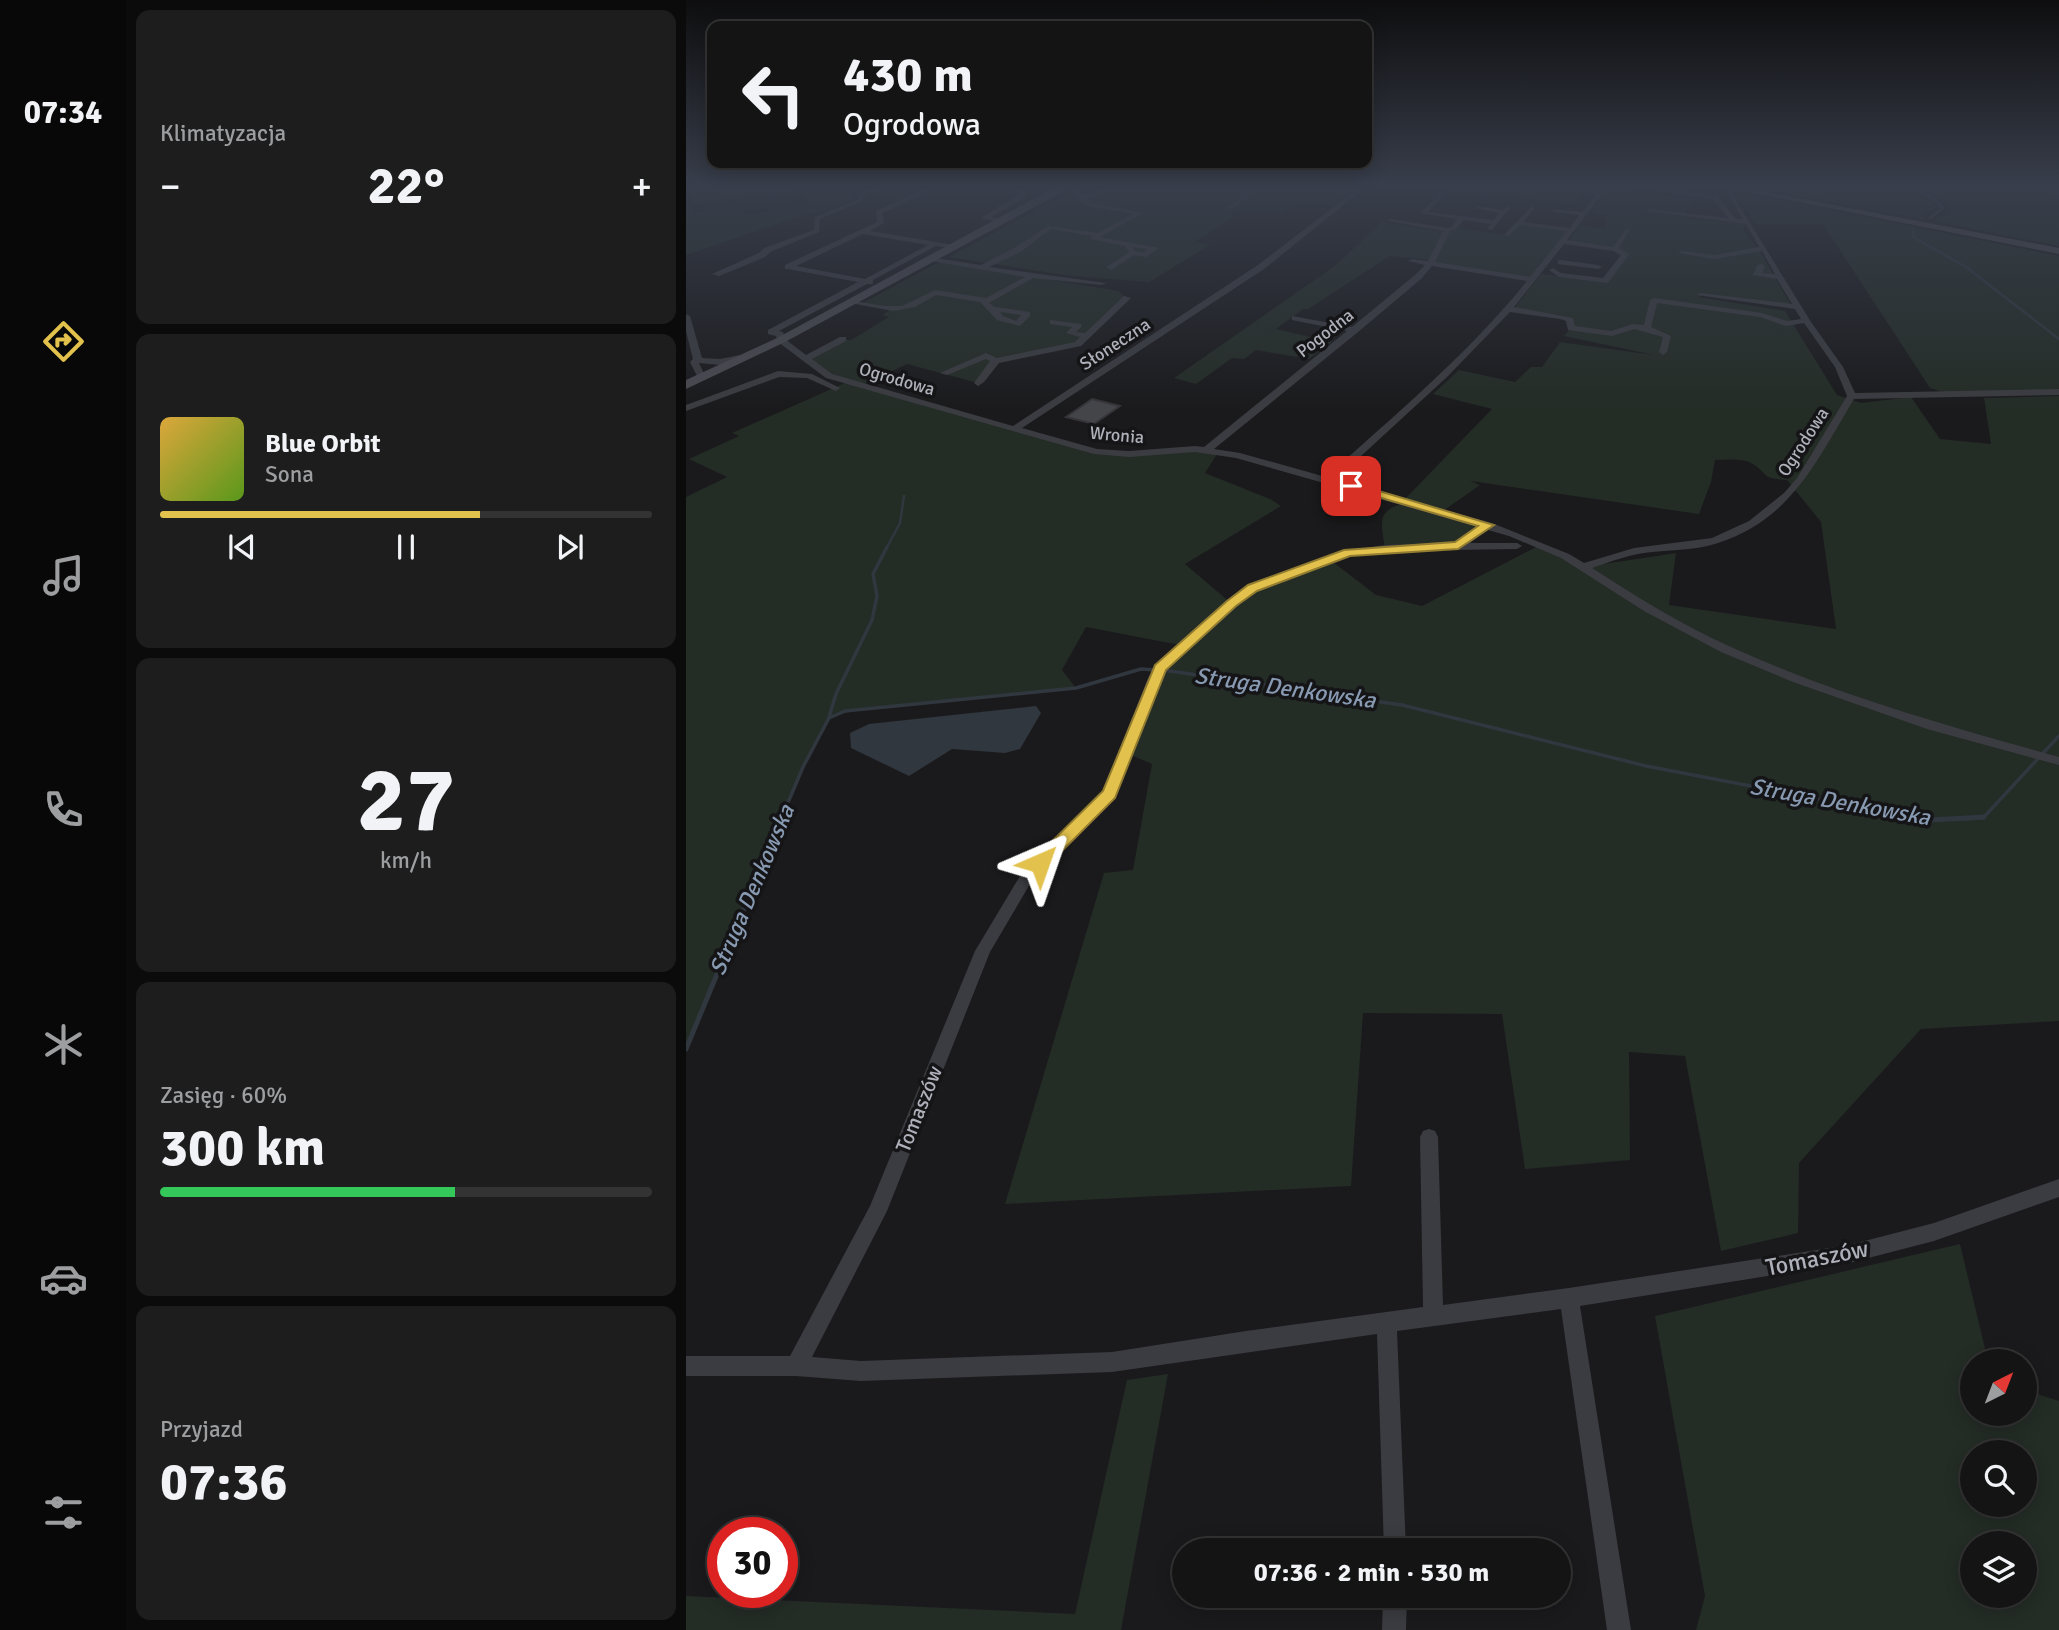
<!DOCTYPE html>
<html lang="pl">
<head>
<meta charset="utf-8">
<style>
	:root { --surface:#141415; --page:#1d1d1e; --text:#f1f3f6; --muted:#9d9ea0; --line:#333334; --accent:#e2c14c }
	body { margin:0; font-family:Signika,sans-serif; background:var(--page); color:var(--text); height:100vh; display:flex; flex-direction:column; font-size:26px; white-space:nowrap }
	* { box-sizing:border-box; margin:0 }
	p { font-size:23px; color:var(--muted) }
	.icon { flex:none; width:38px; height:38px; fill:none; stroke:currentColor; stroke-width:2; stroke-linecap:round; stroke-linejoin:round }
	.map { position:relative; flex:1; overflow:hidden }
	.details { display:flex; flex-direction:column; gap:10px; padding:10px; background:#0b0b0c; width:560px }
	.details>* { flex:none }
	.banner { position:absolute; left:21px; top:21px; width:665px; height:147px; border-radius:14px; box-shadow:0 4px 18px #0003,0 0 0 2px var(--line); background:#141415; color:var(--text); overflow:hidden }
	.needle { width:46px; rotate:42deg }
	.buttons { position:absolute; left:1274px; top:1349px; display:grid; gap:14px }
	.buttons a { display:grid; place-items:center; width:77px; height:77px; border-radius:50%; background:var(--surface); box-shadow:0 4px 18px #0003,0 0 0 2px var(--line); font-size:35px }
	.speed { position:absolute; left:21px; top:1517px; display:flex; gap:14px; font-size:35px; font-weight:700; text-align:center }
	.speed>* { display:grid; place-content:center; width:91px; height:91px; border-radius:50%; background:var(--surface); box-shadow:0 4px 18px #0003,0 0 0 2px var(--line); line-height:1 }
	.speed .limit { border:10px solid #d22; background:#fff; color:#111 }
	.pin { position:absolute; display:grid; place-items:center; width:60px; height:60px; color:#fff; margin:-30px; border-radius:14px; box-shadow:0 4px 10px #0006 }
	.me { position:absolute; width:77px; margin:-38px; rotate:43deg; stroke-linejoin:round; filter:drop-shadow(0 0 5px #0008) }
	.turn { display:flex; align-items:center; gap:24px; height:147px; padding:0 21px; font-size:32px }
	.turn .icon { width:91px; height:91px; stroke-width:2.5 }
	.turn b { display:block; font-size:49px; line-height:60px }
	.big { font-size:52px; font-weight:800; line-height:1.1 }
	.details .widget { flex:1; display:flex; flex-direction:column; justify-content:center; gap:10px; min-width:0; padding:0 24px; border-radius:14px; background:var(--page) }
	.details .dial { align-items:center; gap:0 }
	.dial b { font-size:91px; line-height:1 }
	.song { display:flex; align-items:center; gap:21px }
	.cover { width:84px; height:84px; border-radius:10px; background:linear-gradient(135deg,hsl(40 70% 55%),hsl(90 70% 35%)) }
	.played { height:7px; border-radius:4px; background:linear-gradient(90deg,var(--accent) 65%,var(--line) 65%) }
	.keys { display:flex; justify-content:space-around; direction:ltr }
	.heat { display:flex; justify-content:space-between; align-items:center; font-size:38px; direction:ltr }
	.charge { height:10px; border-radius:5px; background:linear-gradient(90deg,#34c759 60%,var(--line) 0) }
	.trip { position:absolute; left:486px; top:1538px; width:399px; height:70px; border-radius:35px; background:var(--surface); box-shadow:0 4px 18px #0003,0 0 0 2px var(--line); font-weight:800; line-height:70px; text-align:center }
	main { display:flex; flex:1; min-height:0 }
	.tab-bar { display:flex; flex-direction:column; width:126px; justify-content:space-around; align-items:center; background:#080808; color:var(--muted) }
	.tab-bar .icon { width:49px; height:49px }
	.tab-bar .active { color:var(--accent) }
	.tab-bar b { font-size:32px; color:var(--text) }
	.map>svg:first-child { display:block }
	.green { fill:#242c26; fill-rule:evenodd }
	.water { fill:#31373f }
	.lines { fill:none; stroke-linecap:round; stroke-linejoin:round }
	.stream-far2 { stroke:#31373f; stroke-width:2.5 }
	.stream-far1 { stroke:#31373f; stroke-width:3.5 }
	.stream { stroke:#31373f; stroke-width:5 }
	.building { fill:#444549; stroke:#353438; stroke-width:2 }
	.street { fill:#3b3c41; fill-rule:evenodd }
	.secondary { fill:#4a4a50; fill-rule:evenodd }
	.route { fill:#e2c14c; stroke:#937d31; stroke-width:2 }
	.labels { text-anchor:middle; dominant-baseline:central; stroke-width:7; stroke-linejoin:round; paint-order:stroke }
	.far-street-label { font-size:18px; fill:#aeb0ba; stroke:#151517 }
	.street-label { font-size:21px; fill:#aeb0ba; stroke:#151517 }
	.water-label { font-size:23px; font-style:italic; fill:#889ab2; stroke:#151517 }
	.near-street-label { font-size:24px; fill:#aeb0ba; stroke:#151517 }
</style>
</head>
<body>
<main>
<nav class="tab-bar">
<b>07:34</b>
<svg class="icon active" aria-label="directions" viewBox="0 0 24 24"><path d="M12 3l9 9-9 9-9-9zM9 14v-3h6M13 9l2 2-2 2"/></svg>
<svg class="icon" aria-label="music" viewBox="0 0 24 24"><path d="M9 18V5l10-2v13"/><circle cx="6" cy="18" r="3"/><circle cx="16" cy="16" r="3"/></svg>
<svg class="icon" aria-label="phone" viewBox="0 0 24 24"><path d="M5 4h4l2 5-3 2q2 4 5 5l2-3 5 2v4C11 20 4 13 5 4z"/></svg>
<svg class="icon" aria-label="climate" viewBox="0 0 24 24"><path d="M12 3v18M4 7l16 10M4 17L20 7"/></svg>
<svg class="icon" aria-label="car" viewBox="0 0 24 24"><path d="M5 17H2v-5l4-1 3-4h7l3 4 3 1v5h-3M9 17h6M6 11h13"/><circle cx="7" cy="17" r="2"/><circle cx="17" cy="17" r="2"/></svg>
<svg class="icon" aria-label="filters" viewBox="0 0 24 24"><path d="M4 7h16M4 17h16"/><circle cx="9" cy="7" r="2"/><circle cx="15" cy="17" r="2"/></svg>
</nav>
<section class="details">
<div class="widget"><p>Klimatyzacja</p>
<div class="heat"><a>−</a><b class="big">22°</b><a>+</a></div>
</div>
<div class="widget">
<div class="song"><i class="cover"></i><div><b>Blue Orbit</b><p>Sona</p></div></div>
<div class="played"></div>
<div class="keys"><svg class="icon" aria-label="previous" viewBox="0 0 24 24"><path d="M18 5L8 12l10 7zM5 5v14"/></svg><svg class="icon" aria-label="pause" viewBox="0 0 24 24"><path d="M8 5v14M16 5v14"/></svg><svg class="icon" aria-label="next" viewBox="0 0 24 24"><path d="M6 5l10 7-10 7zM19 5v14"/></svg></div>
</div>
<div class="widget dial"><b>27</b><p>km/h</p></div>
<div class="widget"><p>Zasięg · 60%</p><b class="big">300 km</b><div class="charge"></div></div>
<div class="widget"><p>Przyjazd</p><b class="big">07:36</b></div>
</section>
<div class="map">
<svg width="1373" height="1630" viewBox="0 0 1373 1630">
	<rect width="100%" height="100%" fill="#1a1a1c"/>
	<path class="green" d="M26,183h70l18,8 -108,13 -4,-12z
		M429,183h220l23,3 -23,20 -32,-4 -21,11 -48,-2 -2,6 -37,25 15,3 -61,37 -78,-6 -122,-19 110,-59 15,-6 6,5 14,-2z
		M702,183h205l-21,21z
		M1043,183h159l42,18 5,6 -14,12z
		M1219,183h154v63l-125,-25 18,-12 -5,-8z
		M924,188l81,11 2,2 -11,17 63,6 -2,7 17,20 32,56 -91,-12 -3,2 87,14 52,84 24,8 50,-6 29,42 51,5 -7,-46 75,-2v625l-138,8 -122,134 -1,70 -77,18 -36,-195 -56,-4 1,108 -105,9 -23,-155 -139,-1 -12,173 -346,18 99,-331 29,-3 19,-106 -26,-11 28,-75 31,-32 -99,-19 -24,43 14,18 -215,20 -32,10 -26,49 -117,282v-552l41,-20 -38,-18 50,-23 -7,-3 113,-50 -40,-24 38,-20 8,1 38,-23 -7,-2 8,-5 -29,-6 80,-43 177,30 9,7 -49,46 -82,17 -18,22 -71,-19 -47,22 237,66 122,-1 -14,22 65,26 11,7 -96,58 47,40 20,-16 77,-29 47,36 46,11 120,-62 42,23 92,-14 -7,52 167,24 -15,-107 -34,-42c-29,-2 -17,-6 -36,-17 -10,-5 -25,-3 -36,-3l-4,22 -12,32 -229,-33 10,4 -37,26 45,14 -30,21 -73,2c-4,-23 -9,-39 19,-44v-4l88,-91 -59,-15 26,-24 56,12 16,-15h11l18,-25 94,13 -90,-19 7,-8 -1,-8 -57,-10 28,-36 64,7 19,-27 -4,-3 -53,-8 13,-18 26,4v-14l-16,-2z
		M116,191l38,2 13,4 -21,14 -25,3 -121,41v-49l5,-1 3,7 43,-6 10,9 54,-10 7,-4z
		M1050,192l323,64v136l-107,3 -22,-7 -107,-164h-66l-22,-29z
		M696,222l61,10 -14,28 -39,-4 -82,53h-5l-27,20 56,13 -23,17 -53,-9 -12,9 -12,-1 -36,26 -22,-6 162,-113z
		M833,223l53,7 -40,49 -101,-15 17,-31 6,-5 53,7z
		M1274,1244l28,117 -16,1v52h53v-24l34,11v229h-363l9,-34 -50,-280zM1286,1452h53v53h-53zM1286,1544h53v52h-53z
		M482,1374l-47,256h-435v-34l389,18 52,-234z"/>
	<path class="water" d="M350,706l5,7 -21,36 -15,4 -53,-4 -43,27 -58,-28 -1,-15 19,-9z"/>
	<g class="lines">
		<path class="stream-far2" d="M1211,183l35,14 11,11 -13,10
			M1227,231v6l53,30 93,72
			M200,549l14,-26 4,-27"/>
		<path class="stream-far1" d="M143,717l7,-23 36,-74 5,-24 -4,-22 14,-27
			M95,819l22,-52 26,-49 16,-7 231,-23 65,-19 29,2 232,34 244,61 278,53
			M1274,819l23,-1 76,-82"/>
		<path class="stream" d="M1229,817l15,3 54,-3
			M0,1049l96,-232"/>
	</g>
	<path class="building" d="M406,399l28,7 -26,18 -28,-7z"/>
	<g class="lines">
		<path class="street" d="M199,183h7l-28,13 -1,5 -43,18 -1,13 -49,20 -5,5 -46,19 -7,-2 47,-21 5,-5 50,-18 1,-13 43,-18 1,-5z
			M253,183h7l-64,30 2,10 -14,8 84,14 3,4 -21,-3 -63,34v4h-6l-88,47 4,1 2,7 21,16 34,-18h6v4l-34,18 20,15 181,52 245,-161 107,-82h6l-107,86 -242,159 75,21 32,2 66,-5 9,1 143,-116 -55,-11v-4l60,11 63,-52 10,-10 -17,-4 4,-2 16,2 15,-30 -55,-10 3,-2 56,9 5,-1 5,-8 -37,-6 22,-22 3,2 -17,19 66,8 5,-7 -24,-5 3,-2 24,4 5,-4 3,2 -18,22 -5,-1 4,-5 -27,-4 -8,9 -6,2 -15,31 95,15 37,-46 -47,-6 -11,11h-4v-2l27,-28 3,2 -12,14 47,6 9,-13 -25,-3 -2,-3 30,3 14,-17 -14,-3 8,-9h6l-6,8 8,1 5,-9h6l-7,12 -35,45 46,7 13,-18h4l-11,19 10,6 -21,29 -49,-6 -10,-7 4,-2 8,5 42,5 18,-23 -8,-4 -49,-7 -50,63 59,11 2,8 36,5 22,-7 11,1 6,-25 4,-2 108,15 25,8 14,-2 -6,-10 -98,-14 4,-2 91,11 -15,-25 -24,-4 4,-9 4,-2 4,2 -3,7 13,1 -13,-23 -47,8 -37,-6 4,-2 33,4 44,-8 -13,-23 -100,-13 3,-2 79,9 -15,-19 -57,-8 2,-3 59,8 19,23h7l-16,-25 8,-7h4l-6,7 1,3 77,125 32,45 12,26 204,-4v6l-205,4c-37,61 -62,120 -136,144 -25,9 -55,6 -80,11 -16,3 -31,9 -46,14 45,29 90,57 139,79 105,48 217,79 328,110v8l-132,-36 -134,-47 -72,-30 -77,-41 -83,-53 -52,-22 -21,-6 -18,13h47l5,3 -5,3 -132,2 -34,5 -95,34 -91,80 -51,127 -84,87 -40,68 -103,259 -75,146 49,4 251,-9 134,-21 177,-24 -3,-170 3,-6 6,-2 6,2 3,6 5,168 126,-17 280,-43 85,-22 125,-44v18l-125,44 -85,22 -269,43 51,324h-24l-46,-321 -164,22 9,219h-22l-7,-216 -265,38 -251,9 -65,-5h-110v-20h104l80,-150 105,-255 45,-75 83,-84 45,-114 8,-13 92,-79 97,-35 40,-6 70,-2 23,-16 -242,-69 -41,-6 -66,5 -35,-3 -268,-76 -48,-36 -2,-6 -8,-2v-4l90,-48 -70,-13h-3v-4l92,-43 -1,-11zM177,234l65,11 -63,34 -69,-13zM746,266l95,15c-59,73 -131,133 -201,196l-86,-24 -26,-4 144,-117 63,-53zM971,303l103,14 26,9 18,-3 31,44 12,29 -50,82 -13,15 -35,28 -37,17 -78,10 -50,15 -15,-9 -77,-31 -157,-43 112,-103 63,-65 50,7 6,2 2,9 44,6 22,-7 29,8 -4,15 4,3 4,-3 4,-16 -20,-9z
			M303,183h9l30,9 -4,6 -33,19 12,3v2l-22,-4 40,-25z
			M425,183h7l-22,13 -10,2 5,5 52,10 -43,24 59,11 -13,9 -12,-2 -23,15 -4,-2 1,-2 21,-14 -4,-6 -34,-7 1,-3 -41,-7 -29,22 -33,16 117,16 -4,2 -69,-7 -44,25 6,4 35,5v4l-10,10 -23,-6 -17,-18 -44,-7 -21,12 -22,4 -48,-9 4,-2 35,6h18l33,-16 51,8 39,-21 -94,-16 -3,-4 53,8 35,-18 32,-21 50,7 35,-19 -46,-8 -20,-19 5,-1 10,9 10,-2zM446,247l16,2 -6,4 -7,-2zM314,312l21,3 -5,6 -13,-5z
			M579,183h7l-41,26 -5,-1z
			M794,183h9l-7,3z
			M1345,183h7l21,8v4z
			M875,260l37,5 4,2 -4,2 -40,-5v-4z
			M438,296l7,2 -50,48 -82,17 -15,19 -6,4 -4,-3 16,-22 -4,-2 -39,16 -7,-2 46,-20 11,5 78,-16 5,-5 -14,-4 6,-6 -22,-3v-4l31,4 1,2 -6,6 9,1z
			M0,314l4,2 12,42 18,1 25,-5 3,1v4l-28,6 -21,-2 7,15 -7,2 -9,-18 3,-3 -7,-28z
			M92,371l34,3 28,14 -4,3 -29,-13 -28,-1 -93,34v-6z
			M697,1596h24l-1,34h-24z"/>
		<path class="secondary" d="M338,183l33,3 6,-3h10l-9,8 -279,151 -99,47v-9l91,-42 273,-148z
			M1018,183h15l340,65v6z"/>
	</g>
	<linearGradient id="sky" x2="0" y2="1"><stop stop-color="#0e0e0f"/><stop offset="0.45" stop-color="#383e4b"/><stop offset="1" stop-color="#383e4b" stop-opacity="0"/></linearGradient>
	<rect width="1373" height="411" fill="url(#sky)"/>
	<path class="route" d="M661,484h8l139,41 -36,24 -108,7 -93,35 -21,15 -70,64 -51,128 -69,69h-12l-2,-4 2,-4 69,-68 52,-126 72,-64 21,-16 96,-35 111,-8 23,-16 -131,-38z"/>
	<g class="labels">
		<g class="far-street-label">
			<text transform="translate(639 333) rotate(-38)">Pogodna</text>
			<text transform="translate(429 344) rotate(-33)">Słoneczna</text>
			<text transform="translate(211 379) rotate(16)">Ogrodowa</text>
			<text transform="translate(431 435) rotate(5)">Wronia</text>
			<text transform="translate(1117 442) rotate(-57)">Ogrodowa</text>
		</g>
		<g class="street-label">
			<text transform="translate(233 1109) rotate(-68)">Tomaszów</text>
		</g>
		<g class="water-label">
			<text transform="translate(599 688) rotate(8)">Struga Denkowska</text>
			<text transform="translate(1154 802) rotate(10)">Struga Denkowska</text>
			<text transform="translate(66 890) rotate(-67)">Struga Denkowska</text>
		</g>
		<g class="near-street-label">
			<text transform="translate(1131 1258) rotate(-11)">Tomaszów</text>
		</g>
	</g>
</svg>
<div class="buttons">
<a><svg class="needle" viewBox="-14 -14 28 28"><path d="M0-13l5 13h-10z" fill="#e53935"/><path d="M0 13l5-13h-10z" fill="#9d9ea0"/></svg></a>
<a><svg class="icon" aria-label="search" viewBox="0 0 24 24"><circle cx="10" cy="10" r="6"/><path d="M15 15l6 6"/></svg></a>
<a><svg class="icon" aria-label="layers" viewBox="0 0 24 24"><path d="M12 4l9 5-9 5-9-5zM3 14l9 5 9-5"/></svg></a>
</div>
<div class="speed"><div class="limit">30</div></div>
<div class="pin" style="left:665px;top:486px;background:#d93025"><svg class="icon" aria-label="arrive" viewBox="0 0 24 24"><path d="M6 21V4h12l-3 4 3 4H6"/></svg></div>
<svg class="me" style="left:354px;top:863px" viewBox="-20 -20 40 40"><path d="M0-17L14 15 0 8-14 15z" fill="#e2c14c" stroke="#fff" stroke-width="4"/></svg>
<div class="trip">07:36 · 2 min · 530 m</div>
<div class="banner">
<div class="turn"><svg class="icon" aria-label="left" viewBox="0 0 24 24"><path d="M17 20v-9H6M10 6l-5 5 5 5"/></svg><div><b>430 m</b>Ogrodowa</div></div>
</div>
</div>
</main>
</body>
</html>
